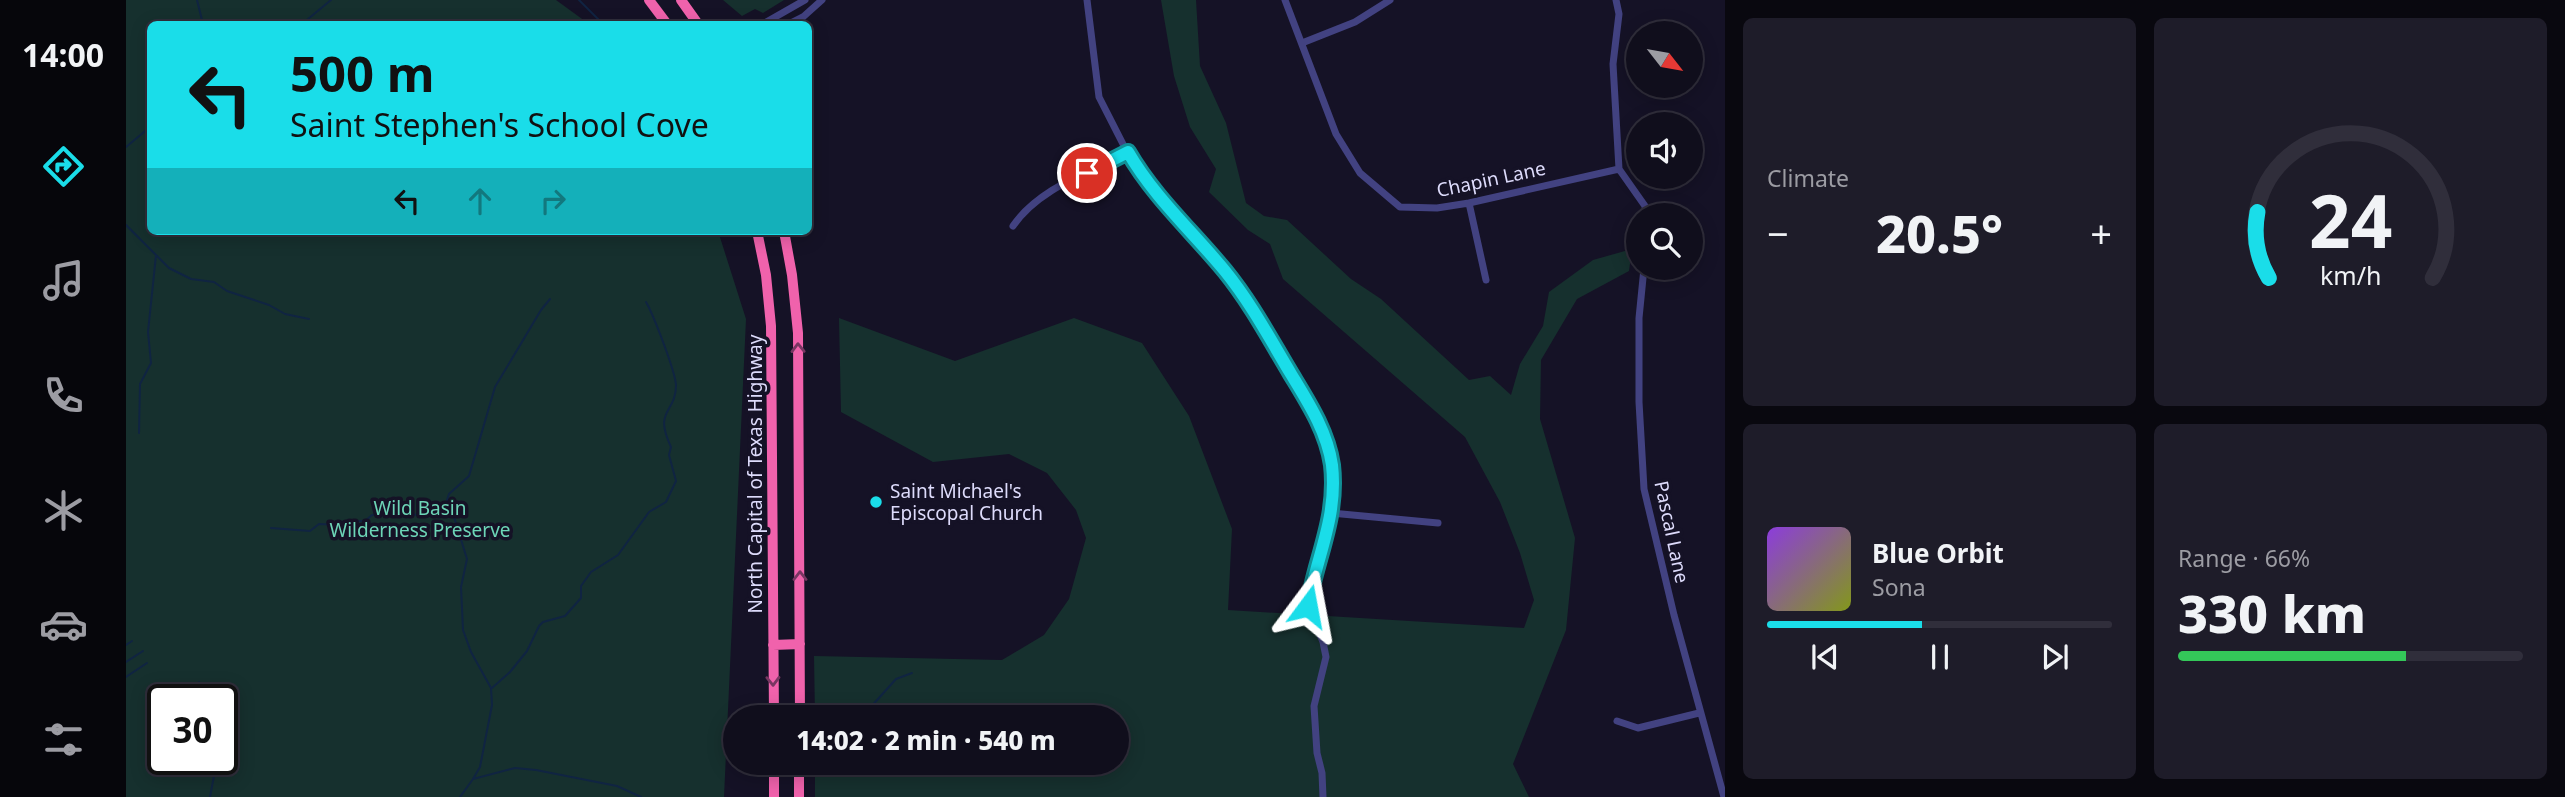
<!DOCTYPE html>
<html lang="en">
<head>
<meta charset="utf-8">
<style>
	:root { --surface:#100e1c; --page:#1e1c29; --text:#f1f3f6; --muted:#9c9ca3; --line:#302e3b; --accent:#1adde9 }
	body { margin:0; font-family:"Noto Sans",sans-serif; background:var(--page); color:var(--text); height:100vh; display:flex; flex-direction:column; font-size:26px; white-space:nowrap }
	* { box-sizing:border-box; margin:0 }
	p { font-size:23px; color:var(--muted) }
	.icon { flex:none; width:38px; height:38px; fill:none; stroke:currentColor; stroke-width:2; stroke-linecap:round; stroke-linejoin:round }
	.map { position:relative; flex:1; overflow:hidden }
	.drawer { display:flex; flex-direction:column; gap:18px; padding:18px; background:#09080f; width:840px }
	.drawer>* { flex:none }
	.top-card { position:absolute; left:21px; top:21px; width:665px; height:214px; border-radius:10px; box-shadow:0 4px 18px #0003,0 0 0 2px var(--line); background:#1adde9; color:#111; overflow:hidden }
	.needle { width:46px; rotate:121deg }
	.controls { position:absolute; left:1500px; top:21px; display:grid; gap:14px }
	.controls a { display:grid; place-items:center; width:77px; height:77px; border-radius:50%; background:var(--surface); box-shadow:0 4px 18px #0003,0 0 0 2px var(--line); font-size:35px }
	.speed { position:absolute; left:21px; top:684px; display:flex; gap:14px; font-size:35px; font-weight:700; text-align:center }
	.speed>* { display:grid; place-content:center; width:91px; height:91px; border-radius:50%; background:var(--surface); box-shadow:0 4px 18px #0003,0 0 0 2px var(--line); line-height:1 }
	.speed .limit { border:4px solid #111; border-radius:10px; background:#fff; color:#111 }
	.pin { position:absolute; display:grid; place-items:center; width:60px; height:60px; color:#fff; margin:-30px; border:4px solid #fff; border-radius:50%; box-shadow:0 2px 7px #0007 }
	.me { position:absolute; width:77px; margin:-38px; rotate:13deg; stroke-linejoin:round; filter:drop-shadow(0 0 5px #0008) }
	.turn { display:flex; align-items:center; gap:24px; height:147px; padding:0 28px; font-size:32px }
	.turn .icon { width:91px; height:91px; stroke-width:2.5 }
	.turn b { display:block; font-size:49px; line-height:60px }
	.lanes { display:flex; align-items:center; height:66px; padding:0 28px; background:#0003; justify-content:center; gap:35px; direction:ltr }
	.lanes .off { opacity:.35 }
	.big { font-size:52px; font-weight:800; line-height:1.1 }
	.drawer .card { flex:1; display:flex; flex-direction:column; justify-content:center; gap:10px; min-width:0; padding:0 24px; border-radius:10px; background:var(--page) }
	.drawer .dial { align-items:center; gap:0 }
	.dial svg { height:182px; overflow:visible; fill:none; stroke:var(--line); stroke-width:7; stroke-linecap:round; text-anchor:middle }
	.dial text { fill:var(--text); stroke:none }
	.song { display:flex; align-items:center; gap:21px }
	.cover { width:84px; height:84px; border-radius:10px; background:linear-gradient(135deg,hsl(270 70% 55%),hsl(70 70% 35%)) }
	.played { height:7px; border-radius:4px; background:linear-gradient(90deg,var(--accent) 45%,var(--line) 45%) }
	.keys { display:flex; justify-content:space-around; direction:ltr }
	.heat { display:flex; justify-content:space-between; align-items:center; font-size:38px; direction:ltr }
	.charge { height:10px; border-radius:5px; background:linear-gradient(90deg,#34c759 66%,var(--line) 0) }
	.drawer .tiles { flex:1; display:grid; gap:18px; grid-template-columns:repeat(2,1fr) }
	.trip { position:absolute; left:597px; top:705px; width:406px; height:70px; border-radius:35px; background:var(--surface); box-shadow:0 4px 18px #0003,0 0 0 2px var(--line); font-weight:800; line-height:70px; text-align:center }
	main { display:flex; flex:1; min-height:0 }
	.dock { display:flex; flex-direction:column; width:126px; justify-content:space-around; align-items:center; background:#06060b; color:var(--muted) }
	.dock .icon { width:49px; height:49px }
	.dock .selected { color:var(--accent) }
	.dock b { font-size:32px; color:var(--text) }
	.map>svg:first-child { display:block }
	.green { fill:#16302e; fill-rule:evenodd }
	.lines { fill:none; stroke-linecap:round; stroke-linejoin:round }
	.stream { stroke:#102442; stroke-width:2 }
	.minor { stroke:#424281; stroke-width:7 }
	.highway { stroke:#f062ac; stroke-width:10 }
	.oneway { stroke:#783662 }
	.route-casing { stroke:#119097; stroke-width:18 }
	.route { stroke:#1adde9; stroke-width:12 }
	.poi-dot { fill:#1adde9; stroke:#151226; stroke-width:2.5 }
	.labels { text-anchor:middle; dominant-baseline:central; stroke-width:7; stroke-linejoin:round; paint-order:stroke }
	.street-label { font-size:19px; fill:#dddbfb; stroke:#151226 }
	.poi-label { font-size:19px; fill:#dddbfb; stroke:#151226; text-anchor:start }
	.park-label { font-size:19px; fill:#6dd5b7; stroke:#151226 }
</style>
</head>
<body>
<main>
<nav class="dock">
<b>14:00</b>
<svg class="icon selected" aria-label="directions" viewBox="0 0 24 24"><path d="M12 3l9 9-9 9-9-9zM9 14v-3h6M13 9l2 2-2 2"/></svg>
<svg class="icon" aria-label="music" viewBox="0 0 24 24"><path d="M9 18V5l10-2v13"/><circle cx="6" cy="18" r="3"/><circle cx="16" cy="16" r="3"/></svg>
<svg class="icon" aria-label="phone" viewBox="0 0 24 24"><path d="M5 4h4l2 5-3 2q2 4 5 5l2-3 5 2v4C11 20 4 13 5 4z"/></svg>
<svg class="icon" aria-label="climate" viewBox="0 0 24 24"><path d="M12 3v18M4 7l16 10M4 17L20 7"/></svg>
<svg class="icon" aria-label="car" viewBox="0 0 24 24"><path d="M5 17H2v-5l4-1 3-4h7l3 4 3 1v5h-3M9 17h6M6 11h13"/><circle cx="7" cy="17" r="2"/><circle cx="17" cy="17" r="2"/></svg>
<svg class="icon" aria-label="filters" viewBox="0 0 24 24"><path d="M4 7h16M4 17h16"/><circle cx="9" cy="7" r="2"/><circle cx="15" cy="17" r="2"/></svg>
</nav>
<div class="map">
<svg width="1599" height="797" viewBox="0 0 1599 797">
	<rect width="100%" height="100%" fill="#151226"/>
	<path class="green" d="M0,0h430l33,24h-439v207h568l28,88 -22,478h-598zM96,700v60h-59v-60z
		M597,0h61l-21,13 -8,-4 -13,7z
		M1035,0h35l4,66 26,57 20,80 18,13 23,4 64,59 30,20 88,81 21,-4 21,19 9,-31 23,-38 6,-34 44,-32 39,-11 -3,22 -52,28 -36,61 -1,59 35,119 -9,92 -53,134 16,33h-714v-34h301v-45l-301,-1 -1,-61 188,4 42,-25 25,-36 17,-61 -10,-28 -29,-37 -38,-19 -76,8 -92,-50 -2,-94 116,43 119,-43 68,25 47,73 43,113 -4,81 296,18 10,-28 -14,-47 -20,-51 -35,-65 -182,-158 -13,-35 -22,-14 -39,-38 7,-23 -26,-42 -16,-51z"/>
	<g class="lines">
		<path class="stream" d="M71,0l6,24
			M453,0l24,24
			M176,24l29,-24
			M0,147l24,-20
			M0,225l43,43 22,11 23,3 13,9 42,14 16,9 24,5
			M13,433l1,-49 11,-21 -3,-31 8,-77
			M145,528l39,3 9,-7 23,1 4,-4h19l7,-6 34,-3 10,3 13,-5 23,6
			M0,645l6,-4
			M0,662l17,-11
			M0,677l21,-14
			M73,682l11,18
			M366,688l18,-16 17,-21 12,-25 4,-4 22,-6 16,-18v-12l10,-14 27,-17 31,-43 17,-10 10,-21 -7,-26 2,-8c-18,-38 5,-33 5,-62 -1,-14 -22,-69 -30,-83
			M728,718l15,-9 27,-30 16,-6
			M347,779l7,-12 12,-62 -1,-17 -20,-36 -8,-22 -2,-43 6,-28 -13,-42 -9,-11 4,-12 20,-18 26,-89 46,-77 9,-11
			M84,797l7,-37
			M334,797l13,-18 42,-11 21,2 81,16 24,11"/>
		<path class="minor" d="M961,0l12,97 26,51 28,42 70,79 22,29 74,122 13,45 -1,48 -6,35 -13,36 -4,22 15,36 3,15 -12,49 3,47 5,20 1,24
			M1159,0l51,134 24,39 40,34 37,1 32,-5 150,-34
			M1490,0l3,14 -6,50 6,105 26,37 1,9
			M637,24l42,-24
			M663,24l14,-7 19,-17
			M1176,43l53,-21 35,-22
			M1343,203l17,77
			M887,226c25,-37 76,-54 114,-74
			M1518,268l-5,50v84l5,87 30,126 50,182
			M1205,513l107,10
			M1491,721l21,7 61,-15"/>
		<path class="highway" d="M523,0l18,24
			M555,0l17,24
			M631,231l9,44 5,51 3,392
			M658,231l8,44 6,58 2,385
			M647,645l27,-1
			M648,763v34
			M673,763v34"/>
	</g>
	<defs><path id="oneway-chevron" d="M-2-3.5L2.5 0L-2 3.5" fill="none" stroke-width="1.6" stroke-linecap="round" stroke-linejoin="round" transform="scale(1.75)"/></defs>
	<g class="oneway">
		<use href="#oneway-chevron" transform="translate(672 348) rotate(-91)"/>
		<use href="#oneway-chevron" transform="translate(674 576) rotate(-90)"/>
		<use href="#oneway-chevron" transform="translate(647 681) rotate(89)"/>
	</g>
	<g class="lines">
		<g class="route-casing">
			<path id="route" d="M961,173l41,-21c26,45 64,79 97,119 26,32 45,68 66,103 17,28 36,57 41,91 6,53 -16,92 -24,141"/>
		</g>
		<use href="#route" class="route"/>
	</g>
	<circle class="poi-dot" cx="750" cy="502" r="7"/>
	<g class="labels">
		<g class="street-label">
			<text transform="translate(1365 179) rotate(-12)">Chapin Lane</text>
			<text transform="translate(629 474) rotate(-90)">North Capital of Texas Highway</text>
			<text transform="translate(1546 532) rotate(78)">Pascal Lane</text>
		</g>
		<g class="poi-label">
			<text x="764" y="491">Saint Michael's<tspan x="764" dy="22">Episcopal Church</tspan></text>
		</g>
		<g class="park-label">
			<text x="294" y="508">Wild Basin<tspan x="294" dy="22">Wilderness Preserve</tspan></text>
		</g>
	</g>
</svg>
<div class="controls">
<a><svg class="needle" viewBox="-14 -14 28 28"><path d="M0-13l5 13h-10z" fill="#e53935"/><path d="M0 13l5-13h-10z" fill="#9c9ca3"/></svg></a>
<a><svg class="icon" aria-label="sound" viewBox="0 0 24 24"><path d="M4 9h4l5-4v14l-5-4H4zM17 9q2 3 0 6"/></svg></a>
<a><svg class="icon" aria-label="search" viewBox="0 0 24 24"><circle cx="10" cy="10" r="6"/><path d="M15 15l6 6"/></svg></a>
</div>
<div class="speed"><div class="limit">30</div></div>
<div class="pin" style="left:961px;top:173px;background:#d93025"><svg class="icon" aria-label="arrive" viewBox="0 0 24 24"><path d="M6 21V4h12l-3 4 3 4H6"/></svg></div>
<svg class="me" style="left:1182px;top:606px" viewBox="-20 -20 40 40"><path d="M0-17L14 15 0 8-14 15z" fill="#1adde9" stroke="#fff" stroke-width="4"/></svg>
<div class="trip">14:02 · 2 min · 540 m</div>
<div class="top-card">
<div class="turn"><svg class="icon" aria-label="left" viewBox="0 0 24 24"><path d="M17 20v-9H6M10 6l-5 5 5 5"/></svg><div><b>500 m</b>Saint Stephen's School Cove</div></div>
<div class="lanes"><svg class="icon" aria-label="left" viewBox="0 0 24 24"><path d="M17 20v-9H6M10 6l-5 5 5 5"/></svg><svg class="icon off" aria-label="ahead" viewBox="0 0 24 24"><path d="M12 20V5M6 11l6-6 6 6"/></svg><svg class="icon off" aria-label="right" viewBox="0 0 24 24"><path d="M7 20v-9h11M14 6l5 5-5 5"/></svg></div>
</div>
</div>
<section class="drawer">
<div class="tiles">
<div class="card"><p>Climate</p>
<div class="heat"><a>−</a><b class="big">20.5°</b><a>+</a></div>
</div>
<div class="card dial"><svg viewBox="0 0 100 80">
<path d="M14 69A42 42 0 1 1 86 69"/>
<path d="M14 69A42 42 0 0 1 9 40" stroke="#1adde9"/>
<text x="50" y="56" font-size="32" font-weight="700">24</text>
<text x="50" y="72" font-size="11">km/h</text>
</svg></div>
<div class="card">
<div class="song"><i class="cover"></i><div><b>Blue Orbit</b><p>Sona</p></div></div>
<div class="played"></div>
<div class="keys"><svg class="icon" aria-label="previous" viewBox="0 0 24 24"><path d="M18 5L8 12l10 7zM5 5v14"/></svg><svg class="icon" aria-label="pause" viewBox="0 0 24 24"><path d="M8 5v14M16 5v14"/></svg><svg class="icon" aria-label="next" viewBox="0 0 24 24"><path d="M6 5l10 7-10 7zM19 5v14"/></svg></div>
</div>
<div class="card"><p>Range · 66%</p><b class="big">330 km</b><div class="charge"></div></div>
</div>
</section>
</main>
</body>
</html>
